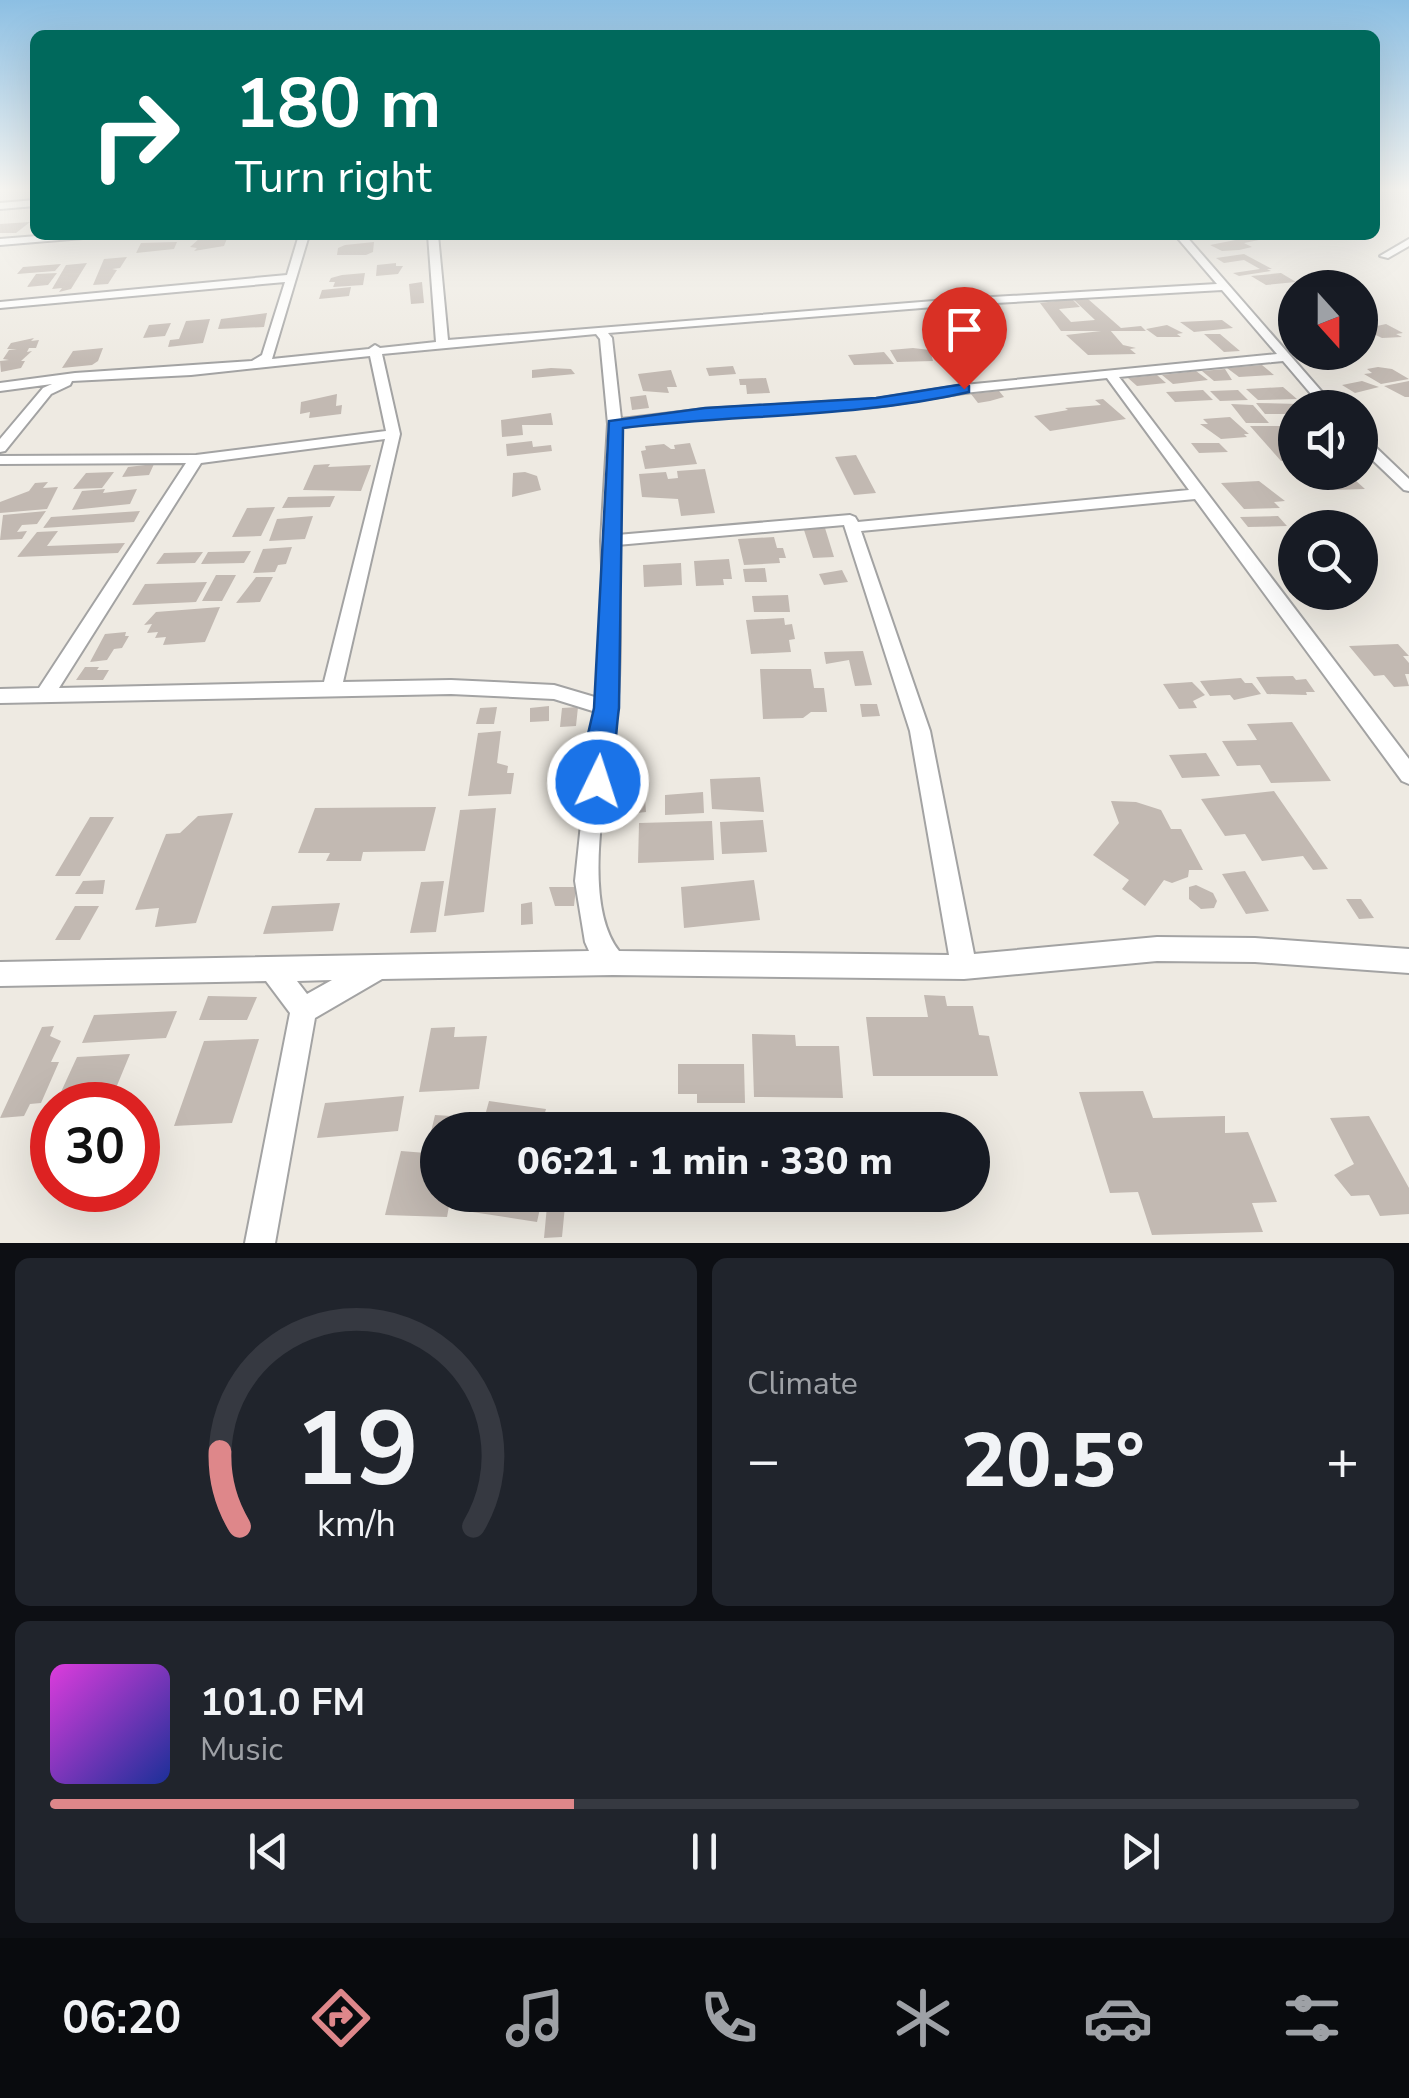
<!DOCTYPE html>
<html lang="en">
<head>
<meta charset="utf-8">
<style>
	:root { --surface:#171b24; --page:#20242c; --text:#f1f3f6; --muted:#9ea1a6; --line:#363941; --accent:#de878a }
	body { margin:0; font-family:"Nunito Sans",sans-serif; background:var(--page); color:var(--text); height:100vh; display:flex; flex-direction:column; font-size:38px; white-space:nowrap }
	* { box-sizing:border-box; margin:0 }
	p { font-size:32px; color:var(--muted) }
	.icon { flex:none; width:55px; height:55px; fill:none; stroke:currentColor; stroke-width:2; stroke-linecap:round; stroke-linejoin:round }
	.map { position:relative; height:1243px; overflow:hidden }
	.side { display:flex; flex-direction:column; gap:15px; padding:15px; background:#0d0f14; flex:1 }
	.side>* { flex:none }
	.hud { position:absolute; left:30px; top:30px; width:1350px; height:210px; border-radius:15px; box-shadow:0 10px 40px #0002; background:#00695c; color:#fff; overflow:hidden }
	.needle { width:65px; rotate:159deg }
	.buttons { position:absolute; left:1278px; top:270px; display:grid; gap:20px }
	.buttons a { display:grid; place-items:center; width:100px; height:100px; border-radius:50%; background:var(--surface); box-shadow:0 10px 40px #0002; font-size:50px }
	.speed { position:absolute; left:30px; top:1082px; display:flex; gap:20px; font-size:50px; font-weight:700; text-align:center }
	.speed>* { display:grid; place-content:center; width:130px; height:130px; border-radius:50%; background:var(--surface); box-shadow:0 10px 40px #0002; line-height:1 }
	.speed .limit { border:15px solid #d22; background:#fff; color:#111 }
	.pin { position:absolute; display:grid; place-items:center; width:85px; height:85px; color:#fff; margin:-102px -42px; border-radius:50% 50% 50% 0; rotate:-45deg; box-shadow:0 0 10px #0007 }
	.pin .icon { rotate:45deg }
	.me { position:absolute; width:110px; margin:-55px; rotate:4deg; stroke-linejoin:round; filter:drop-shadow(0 0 8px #0008) }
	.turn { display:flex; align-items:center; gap:35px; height:210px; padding:0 40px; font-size:45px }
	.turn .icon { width:130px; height:130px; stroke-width:2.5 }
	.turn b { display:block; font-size:70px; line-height:85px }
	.big { font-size:75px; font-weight:800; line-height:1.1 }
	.side .tile { flex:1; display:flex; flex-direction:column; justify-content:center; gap:15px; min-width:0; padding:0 35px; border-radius:15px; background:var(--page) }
	.side .dial { align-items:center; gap:0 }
	.dial svg { height:260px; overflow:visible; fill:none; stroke:var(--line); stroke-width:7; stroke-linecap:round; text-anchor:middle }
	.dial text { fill:var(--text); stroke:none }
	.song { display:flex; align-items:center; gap:30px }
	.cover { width:120px; height:120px; border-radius:15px; background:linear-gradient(135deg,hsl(300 70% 55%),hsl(230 70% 35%)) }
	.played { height:10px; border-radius:5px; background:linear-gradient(90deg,var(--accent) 40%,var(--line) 40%) }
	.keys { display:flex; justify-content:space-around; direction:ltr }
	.heat { display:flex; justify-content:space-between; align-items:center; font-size:55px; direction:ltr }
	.side .tiles { flex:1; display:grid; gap:15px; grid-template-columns:1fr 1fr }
	.tile:last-child { grid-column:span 2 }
	.trip { position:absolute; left:420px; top:1112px; width:570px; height:100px; border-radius:50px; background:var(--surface); box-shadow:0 10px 40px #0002; font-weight:800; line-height:100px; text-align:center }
	.menu { display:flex; height:160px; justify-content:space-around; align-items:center; background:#090b0e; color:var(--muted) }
	.menu .icon { width:70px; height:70px }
	.menu .on { color:var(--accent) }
	.menu b { font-size:45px; color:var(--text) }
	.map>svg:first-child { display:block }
	.building { fill:#c2b9b2 }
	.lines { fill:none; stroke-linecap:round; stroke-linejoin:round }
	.minor-casing { stroke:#a3a3a3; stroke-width:4 }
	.minor { fill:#fff; fill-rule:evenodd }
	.route { fill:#1a73e8; stroke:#114b97; stroke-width:2.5 }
</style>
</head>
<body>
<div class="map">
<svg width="1409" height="1243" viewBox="0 0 1409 1243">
	<rect width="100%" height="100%" fill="#eeeae2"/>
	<path class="building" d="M30,222l-14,11h-16v-9z
		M1261,235l8,3 -25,5 8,4 -13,3 -17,1 -12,-6z
		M228,236l-4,10 -30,5 3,-3 -7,-1 10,-9z
		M177,242l-3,7 -38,4 5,-10z
		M374,242l-1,10 -7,3h-29l1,-7 7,-3z
		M1244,254l28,15h-5l4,2 -32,5 -6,-3 27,-4 -16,-9 -20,3 -8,-5z
		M127,257l-7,11 -8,1 5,1 -9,14 -15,1 11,-26z
		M87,263l-16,26 -12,3 3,-4 -10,1 14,-24z
		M396,263v3h7l-5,8 -22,2 1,-11z
		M61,264l-6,7 -38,3 6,-7z
		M57,273l-9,12 -21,2 9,-13z
		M365,273l-2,12 -30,2 2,-5h-6l2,-4 11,-3z
		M1281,273l15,9 -30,3 -15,-9z
		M422,282l2,21 -13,1 -2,-20z
		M351,287l-2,9 -30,3 3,-9z
		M1072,299l8,8 -21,2 12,13 24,-2 -21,-20 14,-1 33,29 20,-2 5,5h-85l-21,-28z
		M267,313l-3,14 -46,2 3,-10z
		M210,319l-7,24 -35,4 2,-7 9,-1 7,-18z
		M1222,320l11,8 -39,4 -14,-10z
		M171,323l-6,13 -22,2 6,-13z
		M1386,324l17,9 -7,1 6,3 -20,1 -19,-9z
		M1167,325l16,8 -6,1 4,3h-24l-11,-8z
		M1110,330l13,15 13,3 -6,1 6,5 -48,1 -22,-20z
		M1204,334h16l20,17 -16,1z
		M34,338l-3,3 8,-1 -3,8h-7l-2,4 5,-1 -11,10h4l-4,7 -20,4 -1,-11 9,-1 -6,-1 6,-9 8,-1h-10l4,-6z
		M103,348l-5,13 -6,4 -30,3 11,-17z
		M913,348l17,2 3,11 -36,1 -7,-12z
		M884,352l10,12 -40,1 -6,-10z
		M952,352l14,20 -11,1 -20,-18z
		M1262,365l12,10 -35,2 -12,-9z
		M733,366l3,8 -27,2 -3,-8z
		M1378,367l14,2 17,10 -28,5 -17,-10 8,-1 -5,-4z
		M551,368l20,1 4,5 -43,4v-8z
		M1225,369l7,11 -18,1 -12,-10z
		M671,370l6,17h-10l2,6 -26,-2 -5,-17z
		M1196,371l12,9 -35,4 -11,-9z
		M1157,375l9,8 -29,3 -9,-8z
		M766,378l4,15 -23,1 -1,-9h-6l-1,-6z
		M1362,381l17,6 -24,6 -13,-8z
		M1409,381v16h-4l-21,-11z
		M1283,387l14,12 -39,1 -12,-11z
		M1203,390l10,10 -38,2 -9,-10z
		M1238,390l10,10 -28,1 -10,-10z
		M999,391l5,6 -14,4 -12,2 -7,-9z
		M337,394l-1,12 6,-1 -1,9 -32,4 1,-6 -10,2 1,-12z
		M646,395l3,13 -17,2 -2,-13z
		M1103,399l23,20 -76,12 -16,-15 34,-6 -3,-2 36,-3 -6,-5z
		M1256,403l43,1 4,4h-8v6h-30z
		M1231,404l22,1 16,18h-23z
		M551,413l2,12h-31l1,10 -21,2 -1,-17z
		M1230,417l19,17h-5l3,3 -26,2 -21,-15h8l-5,-5z
		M1250,426h37l8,8v4h-11l11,12v11h-14z
		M532,441l1,6 18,-2 1,6 -45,5 -1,-12z
		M690,443l7,21 -52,5 -4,-18 5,-1 -1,-4 19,-2 7,5h4l-1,-4z
		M1191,443h28l9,9 -29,1z
		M856,455l20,38 -22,2 -19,-38z
		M154,464l-5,11 -27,2 6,-10z
		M330,464l-2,3 43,-2 -10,26 -58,-1 11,-25z
		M705,469l10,44 -34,3 -3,-17 -36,-2 -3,-23 27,-2 2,7 10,-1 -1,-7z
		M114,472l-12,16 -29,1 13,-16z
		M525,472l12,4 4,14 -29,7 1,-24z
		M1354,479l11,10 -33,1 -11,-10z
		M1259,481l26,20 -11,1 6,6 -36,1 -23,-26z
		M48,482l-5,6 15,-1 -11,22 -47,4v-11l29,-11 6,-8z
		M105,489l-2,4 34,-4 -7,15 -58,6 10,-19z
		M335,496l-5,11 -48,1 6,-11z
		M275,507l-14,29 -29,1 15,-29z
		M46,511l-9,13 -15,1 -5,7 10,-1 -5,8 -22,1 3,-25z
		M140,511l-6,11 -91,6 8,-11z
		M313,516l-8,23 -36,2 8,-22z
		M1278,516l9,10 -39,1 -8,-10z
		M825,528l9,29 -21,1 -9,-28z
		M58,531l-11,15 78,-3 -7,10 -101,4 20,-25z
		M774,537l3,11h6l3,10h-7l1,5 -36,2 -6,-26z
		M292,547l-6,17 -8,1 -3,7 -22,1 10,-24z
		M251,551l-7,12 -43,1 7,-12z
		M203,552l-8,11 -39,1 8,-11z
		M729,559l3,20h-9l1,6 -28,1 -2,-25z
		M681,563l1,22 -38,2 -1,-22z
		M765,568l2,14h-22l-2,-13z
		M842,570l6,12 -24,3 -5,-11z
		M216,575h20l-14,26h-20z
		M256,577h17l-13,25 -24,1z
		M207,582l-11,20 -64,3 13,-21z
		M788,595l2,17h-36l-2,-16z
		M220,607l-15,35 -42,3 3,-8 -11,1 3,-6 -11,1 5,-9 -8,1 12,-13z
		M784,618l1,7 7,-1 3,15 -6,1 2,12 -40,2 -5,-34z
		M126,632l-1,4h4l-7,12 -8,1 -7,11 -17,2 15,-28z
		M1398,644l11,12h-6l6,7v11h-4l4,12 -15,1 -10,-12 -10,1 -25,-30z
		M863,651l9,34 -17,1 -6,-26 -23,4 -2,-12z
		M85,667h14l-2,3h12l-6,10h-27z
		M760,669h51l3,19h10l3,24h-16l-8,6 -40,1z
		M1293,676l3,4 10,-1 9,13h-9l1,3 -40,-1 -11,-17z
		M1241,678l4,5h7l9,11 -27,6 -4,-5 -20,1 -10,-15z
		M1192,682l13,13 -12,6 4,7 -18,1 -16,-25z
		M860,704h17l3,12 -18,1z
		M549,706v15l-19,1v-14z
		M497,707l-3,17h-18l4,-16z
		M578,707l-2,19 -16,1 2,-19z
		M1292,722l39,59 -60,2 -11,-18 -23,1 -15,-25 35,-1 -10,-16z
		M501,731l-4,32 11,3 -1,7h7l-3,21 -43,2 10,-63z
		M1206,753l14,23 -38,2 -13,-23z
		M760,777l4,35 -52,-3 -2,-30z
		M1274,791l54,78 -15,1 -10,-14 -41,5 -17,-27 -20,2 -24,-37z
		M703,792l1,21 -39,2v-20z
		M645,799l1,13 -19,2 -1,-13z
		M1111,801l25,1 25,8 10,19h10l22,41h-14l-1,7 -16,6 -8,-3 -19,26 -23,-17 7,-9 -36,-25 26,-32z
		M436,807l-11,44 -62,1 -2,9h-35l4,-8h-32l17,-45z
		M496,808l-12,104 -40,4 16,-106z
		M233,813l-37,110 -41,4 4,-19 -24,2 31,-76 14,-1 18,-17z
		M90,817h24l-34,59h-25z
		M763,820l4,32 -45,2 -2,-32z
		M712,821l2,39 -76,3 1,-40z
		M1245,871l24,40 -23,3 -24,-40z
		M105,880l-2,14h-28l8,-13z
		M754,880l6,40 -76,8 -3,-41z
		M444,881l-8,51 -26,1 11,-51z
		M1196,885l17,8 4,8 -3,7 -13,1 -12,-10v-12z
		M549,887h27l-2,19h-19z
		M1346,899h15l13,19 -15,1z
		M532,902l1,22 -12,1v-21z
		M340,903l-7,28 -70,3 9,-28z
		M75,906h24l-19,34h-25z
		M924,995l21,1 2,10h26l6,29 10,1 9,40h-125l-7,-59h62z
		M208,996l49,1 -10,23h-48z
		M177,1011l-11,27 -84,5 12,-28z
		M54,1026l-4,10 11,5 -10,21h8l-18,41 -11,1 -6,12 -24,2 42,-91z
		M455,1027l-1,10 33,-1 -8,53 -60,3 12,-64z
		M752,1034l43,1 1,11h43l4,52 -89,-1z
		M259,1039l-27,84 -58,3 30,-85z
		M130,1054l-21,51h-54l22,-48z
		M678,1064h66l1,39h-48v-9h-19z
		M1143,1091l10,27 72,-2v17l23,-1 29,70 -25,1 11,29 -111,3 -14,-43 -28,1 -31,-101z
		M404,1096l-6,35 -81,7 8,-35z
		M489,1101l57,8 -4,14 17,2 -1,5h-77z
		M435,1115l33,2 -3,13h-27v65h13l-4,22 -62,-2 16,-64 25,2z
		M1369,1116l40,72v26l-29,2 -11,-21 -18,1 -17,-21 20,-11 -24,-46z
		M463,1195h80l-6,27 -78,-12z
		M547,1206h18l-3,31 -18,1z"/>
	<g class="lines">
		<g class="minor-casing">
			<path id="minor" d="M35,200v6l-35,3v-6z
				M50,235h38l-5,3 -83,7v-6z
				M299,235h10l-37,124 97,-10 6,-4 5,3 56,-6 -8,-107h10l10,105 511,-41 258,-15 -42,-49h10l151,173h-13l-40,-47 -164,16 290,382v25l-7,-3 -207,-282 -334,32 69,200 44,223 183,-17 98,1 154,11v24l-154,-11 -98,-1 -193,18 -351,-4 -231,4 -67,39 -40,225h-30l45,-230 -24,-32 -266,5v-24l589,-11 -4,-9 -10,-61 14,-133 7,-36 -42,-13 -103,-5 -451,9v-14l39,-1 147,-225 -186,1v-8l196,-1 190,-24 -16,-75 -179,19 -119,6 -2,4 -19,9 -46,57 -5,1v-13l43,-51 9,-4 -52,7v-8l75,-10 177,-12 10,-6 23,-73 -285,26v-6l287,-27zM1222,290l55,64 -313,31 -88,14 -171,10 -84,10 -9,-81 -4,-5 351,-28zM596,334l4,5 8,85 -7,117 2,49 -5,108 -44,-13 -103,-5 -108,2 57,-248 -18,-80zM1107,378l82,112 -331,32 -3,-5 -5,-2 -233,20 5,-108 83,-10 171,-10 88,-14zM385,439l-61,243 -265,6 142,-225zM844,525l66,206 39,224 -330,-4c-41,-52 -9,-179 -2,-243 5,-53 3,-109 0,-163zM332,980l-25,14 -10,-13z
				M1409,239v7l-21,12 -8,-2z
				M1360,436l5,1 44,42v12l-5,-1 -44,-42z"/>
		</g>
		<use href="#minor" class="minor"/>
	</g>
	<linearGradient id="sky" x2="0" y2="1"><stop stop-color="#8cbfe3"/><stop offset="0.52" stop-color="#f7f6f2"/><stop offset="1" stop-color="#f7f6f2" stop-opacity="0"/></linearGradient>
	<rect width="1409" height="364" fill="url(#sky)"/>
	<path class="route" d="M964,384l5,2v6c-113,26 -231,22 -346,36l-4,280c-3,19 -5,70 -11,82l-10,3 -9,-3c-12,-24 0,-58 5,-82l15,-287 96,-13 171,-10z"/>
</svg>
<div class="buttons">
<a><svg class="needle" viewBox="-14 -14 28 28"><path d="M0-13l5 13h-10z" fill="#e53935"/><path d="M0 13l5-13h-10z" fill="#9ea1a6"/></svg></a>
<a><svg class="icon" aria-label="sound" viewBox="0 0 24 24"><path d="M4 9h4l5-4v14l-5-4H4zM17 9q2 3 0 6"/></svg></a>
<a><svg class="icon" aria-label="search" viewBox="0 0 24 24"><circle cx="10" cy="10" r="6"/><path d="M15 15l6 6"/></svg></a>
</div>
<div class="speed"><div class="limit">30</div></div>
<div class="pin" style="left:964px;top:389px;background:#d93025"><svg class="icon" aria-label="arrive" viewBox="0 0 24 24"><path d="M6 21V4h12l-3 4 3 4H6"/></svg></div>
<svg class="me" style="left:598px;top:782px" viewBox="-20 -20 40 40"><circle r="17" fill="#1a73e8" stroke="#fff" stroke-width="3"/><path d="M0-11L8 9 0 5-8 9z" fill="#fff"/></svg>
<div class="trip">06:21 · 1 min · 330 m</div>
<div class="hud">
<div class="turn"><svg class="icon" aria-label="right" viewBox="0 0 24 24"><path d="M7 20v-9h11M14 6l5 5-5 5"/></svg><div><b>180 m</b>Turn right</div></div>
</div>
</div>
<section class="side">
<div class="tiles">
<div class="tile dial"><svg viewBox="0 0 100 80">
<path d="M14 69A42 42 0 1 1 86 69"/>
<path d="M14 69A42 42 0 0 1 8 46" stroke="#de878a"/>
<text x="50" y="56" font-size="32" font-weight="700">19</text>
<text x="50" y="72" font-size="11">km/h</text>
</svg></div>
<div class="tile"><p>Climate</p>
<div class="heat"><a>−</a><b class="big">20.5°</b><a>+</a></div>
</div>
<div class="tile">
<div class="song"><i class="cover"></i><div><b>101.0 FM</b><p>Music</p></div></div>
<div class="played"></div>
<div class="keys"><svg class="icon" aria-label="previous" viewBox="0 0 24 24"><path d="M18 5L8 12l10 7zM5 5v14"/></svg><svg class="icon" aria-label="pause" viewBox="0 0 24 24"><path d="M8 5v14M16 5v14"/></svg><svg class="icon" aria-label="next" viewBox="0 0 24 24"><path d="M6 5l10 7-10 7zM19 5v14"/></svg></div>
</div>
</div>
</section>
<nav class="menu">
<b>06:20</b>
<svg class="icon on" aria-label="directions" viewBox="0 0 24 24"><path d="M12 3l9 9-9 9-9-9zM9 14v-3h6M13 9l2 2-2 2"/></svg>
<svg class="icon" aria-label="music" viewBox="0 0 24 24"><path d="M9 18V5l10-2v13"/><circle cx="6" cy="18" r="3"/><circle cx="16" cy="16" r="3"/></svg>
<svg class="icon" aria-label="phone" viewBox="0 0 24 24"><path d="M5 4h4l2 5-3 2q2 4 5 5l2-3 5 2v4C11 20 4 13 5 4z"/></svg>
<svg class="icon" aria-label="climate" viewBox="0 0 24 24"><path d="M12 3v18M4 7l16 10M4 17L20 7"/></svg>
<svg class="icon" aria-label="car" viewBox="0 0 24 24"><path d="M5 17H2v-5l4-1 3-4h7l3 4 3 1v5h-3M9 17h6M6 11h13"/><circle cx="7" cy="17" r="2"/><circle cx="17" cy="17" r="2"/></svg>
<svg class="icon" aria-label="filters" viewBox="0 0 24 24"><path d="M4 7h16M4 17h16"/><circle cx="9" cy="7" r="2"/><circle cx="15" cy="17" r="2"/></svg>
</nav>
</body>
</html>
